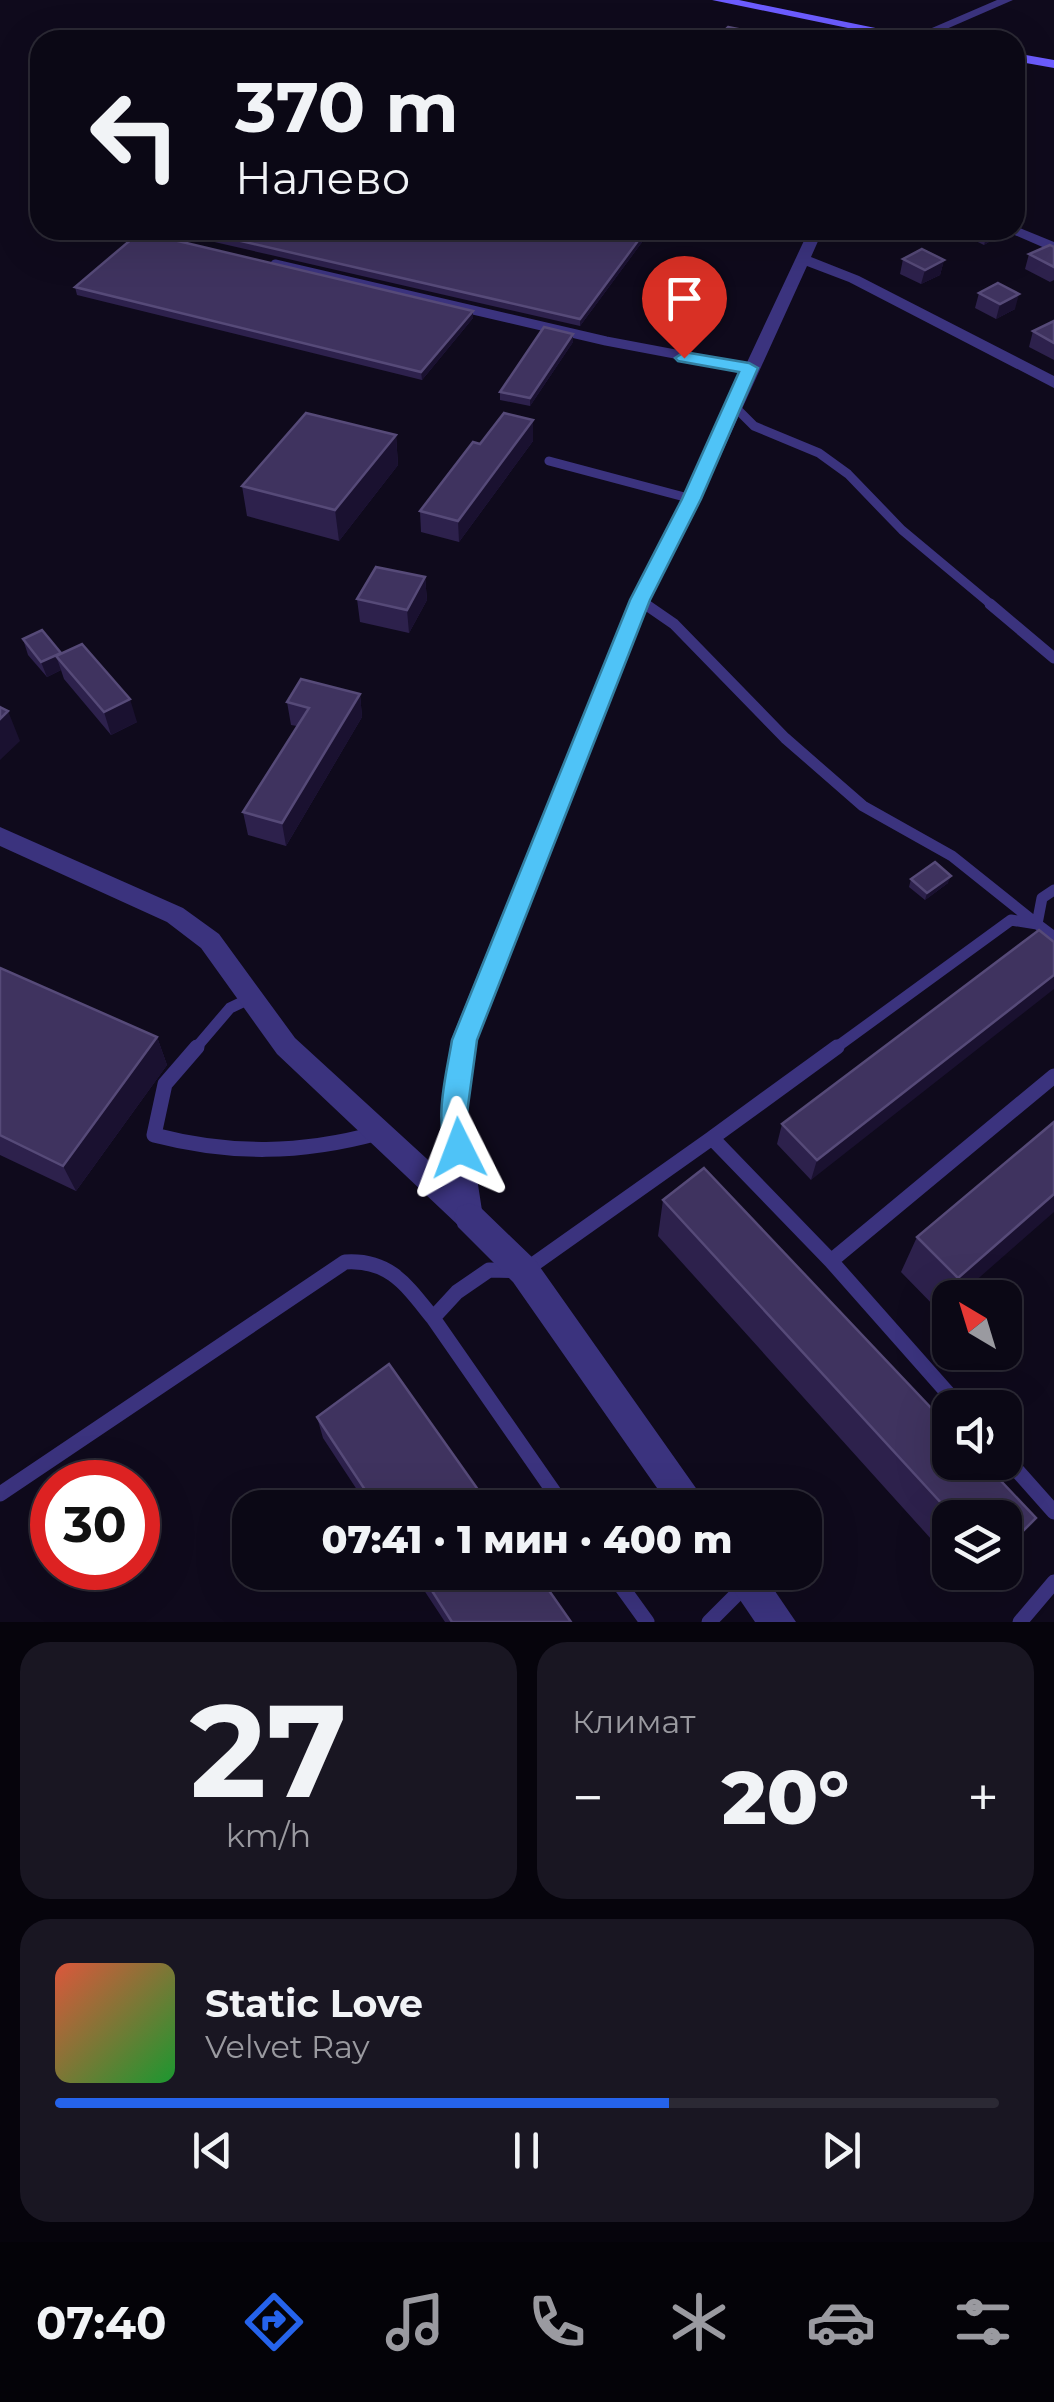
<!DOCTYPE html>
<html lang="ru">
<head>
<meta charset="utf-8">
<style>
	:root { --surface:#0b0815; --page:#191622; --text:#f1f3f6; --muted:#9a9aa0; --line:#2b2934; --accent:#2563eb }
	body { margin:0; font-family:Montserrat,sans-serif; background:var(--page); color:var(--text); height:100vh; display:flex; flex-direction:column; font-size:38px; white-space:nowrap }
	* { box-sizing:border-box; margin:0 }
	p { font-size:32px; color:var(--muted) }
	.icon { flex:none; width:55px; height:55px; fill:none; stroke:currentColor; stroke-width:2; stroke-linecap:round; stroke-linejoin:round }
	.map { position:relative; height:1622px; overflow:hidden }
	.sheet { display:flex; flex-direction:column; gap:20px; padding:20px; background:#06040c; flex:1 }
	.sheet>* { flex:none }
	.top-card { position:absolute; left:30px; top:30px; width:995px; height:210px; border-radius:30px; box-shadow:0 10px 40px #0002,0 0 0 2px var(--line); background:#0b0815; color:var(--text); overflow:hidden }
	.needle { width:65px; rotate:322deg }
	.tools { position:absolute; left:932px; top:1280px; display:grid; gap:20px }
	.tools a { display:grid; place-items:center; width:90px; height:90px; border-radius:20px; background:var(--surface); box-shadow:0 10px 40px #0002,0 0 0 2px var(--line); font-size:50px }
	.speed { position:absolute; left:30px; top:1460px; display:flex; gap:20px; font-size:50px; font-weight:700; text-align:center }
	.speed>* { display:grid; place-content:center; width:130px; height:130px; border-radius:50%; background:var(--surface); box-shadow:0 10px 40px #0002,0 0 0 2px var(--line); line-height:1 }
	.speed .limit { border:15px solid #d22; background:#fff; color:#111 }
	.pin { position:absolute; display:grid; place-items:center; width:85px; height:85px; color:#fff; margin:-102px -42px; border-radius:50% 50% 50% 0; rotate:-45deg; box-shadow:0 0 10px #0007 }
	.pin .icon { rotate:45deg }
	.me { position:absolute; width:110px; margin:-55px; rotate:357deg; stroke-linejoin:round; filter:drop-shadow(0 0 8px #0008) }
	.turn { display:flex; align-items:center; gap:35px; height:210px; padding:0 40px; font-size:45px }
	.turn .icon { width:130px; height:130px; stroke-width:2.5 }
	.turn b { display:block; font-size:70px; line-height:85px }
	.big { font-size:75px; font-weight:800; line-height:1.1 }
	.sheet .card { flex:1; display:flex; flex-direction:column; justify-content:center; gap:15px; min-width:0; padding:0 35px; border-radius:30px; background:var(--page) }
	.sheet .dial { align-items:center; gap:0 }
	.dial b { font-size:130px; line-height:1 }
	.song { display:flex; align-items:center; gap:30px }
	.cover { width:120px; height:120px; border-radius:15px; background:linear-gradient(135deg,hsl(10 70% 55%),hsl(130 70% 35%)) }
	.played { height:10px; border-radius:5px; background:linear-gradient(90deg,var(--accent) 65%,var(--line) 65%) }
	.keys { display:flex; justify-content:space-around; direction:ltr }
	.heat { display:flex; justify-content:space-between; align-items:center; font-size:55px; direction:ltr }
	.sheet .tiles { flex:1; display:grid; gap:20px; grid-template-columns:1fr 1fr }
	.card:last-child { grid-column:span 2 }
	.trip { position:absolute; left:232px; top:1490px; width:590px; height:100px; border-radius:30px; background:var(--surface); box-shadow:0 10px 40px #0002,0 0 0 2px var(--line); font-weight:800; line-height:100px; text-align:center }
	.tabs { display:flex; height:160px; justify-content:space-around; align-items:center; background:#040308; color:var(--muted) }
	.tabs .icon { width:70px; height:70px }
	.tabs .active { color:var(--accent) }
	.tabs b { font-size:45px; color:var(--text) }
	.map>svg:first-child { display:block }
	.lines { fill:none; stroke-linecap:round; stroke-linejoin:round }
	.service-far3 { stroke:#3b337e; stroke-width:6 }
	.service-far2 { stroke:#3b337e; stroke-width:9 }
	.service-far1 { stroke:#3b337e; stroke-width:11 }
	.service { stroke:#3b337e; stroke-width:15 }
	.minor { fill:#3b337e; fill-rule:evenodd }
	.tertiary { fill:#3b337e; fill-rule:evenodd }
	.secondary { fill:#6c5cff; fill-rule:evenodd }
	.wall { fill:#2d214c }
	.shaded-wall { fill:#1a1130 }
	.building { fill:#3f335f; stroke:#564a78; stroke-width:2.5 }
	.route { fill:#4fc3f7; stroke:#337fa1; stroke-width:2.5 }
</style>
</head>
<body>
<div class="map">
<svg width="1054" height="1622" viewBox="0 0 1054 1622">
	<rect width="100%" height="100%" fill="#0f0a1c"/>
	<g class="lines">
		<path class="service-far3" d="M710,40l6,-7 36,7"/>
		<path class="service-far2" d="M275,264l331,77 143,27
			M734,406l20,20 65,27 29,21 54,56 91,76
			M549,461l143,38
			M640,600l9,6"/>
		<path class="service-far1" d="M645,604l29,20 111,114 78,68 89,50 85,68
			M990,604l64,54
			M1037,924l5,-26 12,-8
			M195,1049l35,-41 21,-10
			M834,1049l177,-129 26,4 17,13"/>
		<path class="service" d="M197,1047l-32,37 -11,51c77,20 147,19 224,-2
			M712,1138l125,-91
			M831,1261l223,-185
			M433,1318l132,190
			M1005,1457l49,55
			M0,1494l345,-232c45,-3 62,24 88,56l24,-26 32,-22 35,1 188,-133 119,123 130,147
			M611,1572l36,50
			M709,1622l35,-35
			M1020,1622l34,-40"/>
		<path class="minor" d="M997,0h16l-92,40h-17z
			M1015,226l39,16v10l-44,-19 -2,-3h7z
			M809,230h14l-12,27 48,19 195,100v12l-205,-106 -42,-16 -106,233 -51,101 -173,440 -10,73 16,104 -4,9 -10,4 -10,-4 -182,-172 -76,-106 -34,-26 -167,-76v-19l183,81 36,26 76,104 155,142 -9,-67 10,-73 179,-440 53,-101z"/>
		<path class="tertiary" d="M469,1203l11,4 55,53 175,248h-39l-158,-226 -55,-55 -4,-10 4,-10z
			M721,1572h41l34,50h-41z"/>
		<path class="secondary" d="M712,0h27l195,40h-28z
			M1015,53l39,7v8l-39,-7z"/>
	</g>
	<path class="wall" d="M162,230h489l-71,96z
		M953,230h45l-6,10 -8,5z
		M1054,247v33l-4,2 -25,-13 4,-15z
		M903,259l41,1 -4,15 -19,9 -21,-10z
		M75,287l398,24v7l-51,62 -345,-85z
		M979,293l36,16 -19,10 -21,-11z
		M1054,321v39l-25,-13 4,-16z
		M573,334v8l-43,64 -30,-6v-8z
		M533,420v21l-74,101 -38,-10 -1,-21 60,-67z
		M396,435l2,30 -59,76 -92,-25 -5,-30z
		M425,577l2,23 -18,33 -49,-11 -3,-23z
		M23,639l38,14 76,69 -26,13 -47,-56 -3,-9 -14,7 -19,-22z
		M360,694l2,23 -76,129 -38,-11 -5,-23 54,-86 -6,-1 -4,-23z
		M911,879l37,4 -23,17 -16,-13z
		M1039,930l-228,250 -34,-36 5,-20z
		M0,968l157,69 10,28 -91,126 -76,-36z
		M1054,1122l-114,190 -39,-40 16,-35z
		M663,1200l373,318 -31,34v-34h-55v42l-292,-324z
		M317,1417l174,91h-122l-46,-70z
		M412,1572h124l35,50h-126z
		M961,1572h24l-13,13z"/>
	<path class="shaded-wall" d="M646,230h5l-71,96v-7z
		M988,230h10l-6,10 -8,5z
		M944,260l-4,15 -19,9 4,-14z
		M1019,294l-4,15 -19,10 4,-15z
		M473,311v7l-51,62 -1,-8z
		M573,334v8l-43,64v-8z
		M533,420v21l-74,101 -1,-21z
		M396,435l2,30 -59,76 -4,-31z
		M425,577l2,23 -18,33 -2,-23z
		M61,653l-5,3 5,14 -14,7 -6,-15z
		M360,694l2,23 -76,129 -4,-23z
		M130,699l7,23 -26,13 -7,-23z
		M8,711l12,30 -20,19v-41z
		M951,876l-3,7 -23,17 2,-7z
		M1054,975v14l-243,191 6,-20z
		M157,1037l10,28 -91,126 -13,-25z
		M1054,1194v18l-98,86h-6v5l-10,9 18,-34z"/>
	<path class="building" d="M728,27l39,8 -6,5h-46z
		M193,230h453l-66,89z
		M140,232l333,79 -52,61 -346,-85z
		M1050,245l4,2v20l-25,-13z
		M922,249l22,11 -19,10 -22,-11z
		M998,283l21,11 -19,10 -21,-11z
		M1054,321v22l-21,-12z
		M544,327l29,7 -43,64 -30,-6z
		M306,413l90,22 -61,75 -93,-24z
		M504,413l29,7 -75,101 -38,-10 53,-69 7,2z
		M376,567l49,10 -18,33 -50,-11z
		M42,630l19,23 -20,9 -18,-23z
		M82,644l48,55 -26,13 -48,-56z
		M301,679l59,15 -78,129 -39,-11 66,-104 -22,-6z
		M0,707l8,4 -8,8z
		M935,862l16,14 -24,17 -16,-14z
		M1039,930l15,12v33l-237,185 -35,-36z
		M0,968l157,69 -94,129 -63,-31z
		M1054,1122v72l-96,84 -41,-41z
		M704,1168l246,260v34h33l53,56 -31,31v-31h-50l-292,-318z
		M389,1364l102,144h-114l-60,-91z
		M420,1572h116l35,50h-119z"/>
	<path class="route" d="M684,352l65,11 9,5 -57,131 -51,101 -173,440 -10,73 6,35 -4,9 -10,3 -10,-3c-16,-36 -3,-80 3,-117l178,-440 52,-101 57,-127 -61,-11 -3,-3z"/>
</svg>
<div class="tools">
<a><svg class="needle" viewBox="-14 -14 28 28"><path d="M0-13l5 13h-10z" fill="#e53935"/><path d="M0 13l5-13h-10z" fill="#9a9aa0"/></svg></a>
<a><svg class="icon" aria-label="sound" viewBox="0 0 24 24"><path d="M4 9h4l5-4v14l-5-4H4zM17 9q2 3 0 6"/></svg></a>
<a><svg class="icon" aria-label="layers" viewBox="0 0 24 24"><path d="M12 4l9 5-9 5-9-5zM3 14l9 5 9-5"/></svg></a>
</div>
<div class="speed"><div class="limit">30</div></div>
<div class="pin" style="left:684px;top:358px;background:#d93025"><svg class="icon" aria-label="arrive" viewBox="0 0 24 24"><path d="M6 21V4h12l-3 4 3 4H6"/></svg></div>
<svg class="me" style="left:459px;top:1148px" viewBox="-20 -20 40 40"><path d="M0-17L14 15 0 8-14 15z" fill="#4fc3f7" stroke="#fff" stroke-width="4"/></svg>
<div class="trip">07:41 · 1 мин · 400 m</div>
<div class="top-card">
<div class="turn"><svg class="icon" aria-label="left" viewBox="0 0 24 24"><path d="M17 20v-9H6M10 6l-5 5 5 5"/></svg><div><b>370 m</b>Налево</div></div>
</div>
</div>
<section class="sheet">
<div class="tiles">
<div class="card dial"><b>27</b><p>km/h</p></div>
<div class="card"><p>Климат</p>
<div class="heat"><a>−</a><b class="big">20°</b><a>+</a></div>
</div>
<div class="card">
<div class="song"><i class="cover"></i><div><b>Static Love</b><p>Velvet Ray</p></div></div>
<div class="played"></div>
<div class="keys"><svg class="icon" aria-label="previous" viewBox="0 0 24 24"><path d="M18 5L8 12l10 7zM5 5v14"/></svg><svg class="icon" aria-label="pause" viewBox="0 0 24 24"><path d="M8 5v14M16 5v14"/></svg><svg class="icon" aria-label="next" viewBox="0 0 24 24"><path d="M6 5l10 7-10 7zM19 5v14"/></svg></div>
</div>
</div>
</section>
<nav class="tabs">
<b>07:40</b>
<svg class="icon active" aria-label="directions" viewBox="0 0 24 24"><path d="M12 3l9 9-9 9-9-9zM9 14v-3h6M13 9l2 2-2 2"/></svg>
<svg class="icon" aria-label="music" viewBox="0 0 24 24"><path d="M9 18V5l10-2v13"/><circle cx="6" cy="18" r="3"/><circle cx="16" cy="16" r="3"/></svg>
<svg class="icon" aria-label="phone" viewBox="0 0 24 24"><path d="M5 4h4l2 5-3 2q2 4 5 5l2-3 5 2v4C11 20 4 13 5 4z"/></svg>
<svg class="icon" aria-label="climate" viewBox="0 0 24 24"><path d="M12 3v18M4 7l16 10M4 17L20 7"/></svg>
<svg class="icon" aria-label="car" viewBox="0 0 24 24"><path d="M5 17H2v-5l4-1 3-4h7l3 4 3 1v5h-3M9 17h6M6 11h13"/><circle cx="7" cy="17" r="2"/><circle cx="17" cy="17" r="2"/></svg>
<svg class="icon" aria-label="filters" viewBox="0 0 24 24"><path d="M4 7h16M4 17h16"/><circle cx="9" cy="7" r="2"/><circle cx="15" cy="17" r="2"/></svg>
</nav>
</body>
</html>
